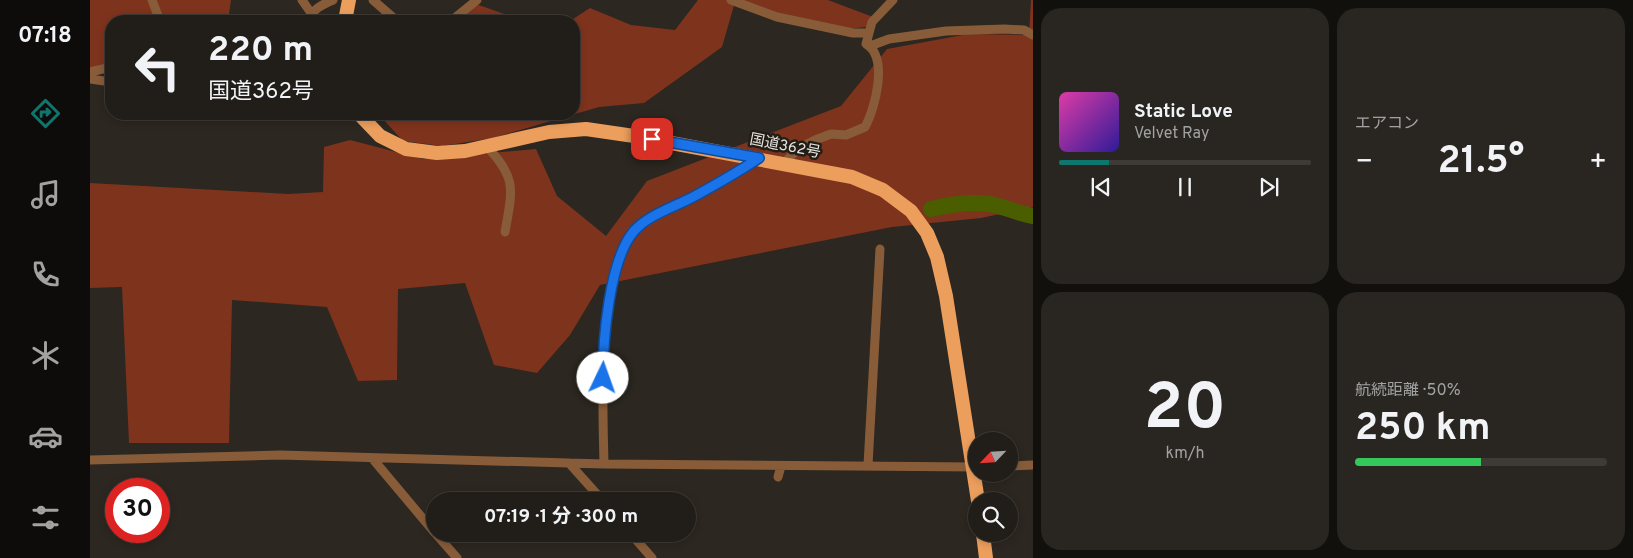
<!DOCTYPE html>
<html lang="ja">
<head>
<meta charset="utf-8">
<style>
	:root { --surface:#211d18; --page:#292621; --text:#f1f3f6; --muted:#a2a2a2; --line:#3e3b37; --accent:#0f766e }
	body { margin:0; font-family:Overpass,"Noto Sans JP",sans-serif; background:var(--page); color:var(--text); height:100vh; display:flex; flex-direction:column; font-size:19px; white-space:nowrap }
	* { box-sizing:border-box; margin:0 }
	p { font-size:16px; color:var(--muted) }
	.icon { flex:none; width:28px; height:28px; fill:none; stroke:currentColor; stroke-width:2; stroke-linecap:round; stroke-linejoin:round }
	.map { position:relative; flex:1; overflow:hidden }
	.details { display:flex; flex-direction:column; gap:8px; padding:8px; background:#12100d; width:600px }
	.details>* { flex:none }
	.hud { position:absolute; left:15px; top:15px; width:475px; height:105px; border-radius:20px; box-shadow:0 2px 8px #0003,0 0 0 1px var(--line); background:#211d18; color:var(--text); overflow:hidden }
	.needle { width:32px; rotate:245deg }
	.buttons { position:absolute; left:878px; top:432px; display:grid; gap:10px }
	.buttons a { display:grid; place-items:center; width:50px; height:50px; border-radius:50%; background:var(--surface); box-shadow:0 2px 8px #0003,0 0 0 1px var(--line); font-size:25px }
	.speed { position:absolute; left:15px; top:478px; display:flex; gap:10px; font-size:25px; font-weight:700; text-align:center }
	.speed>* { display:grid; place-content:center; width:65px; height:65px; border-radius:50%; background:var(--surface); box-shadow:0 2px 8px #0003,0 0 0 1px var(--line); line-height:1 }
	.speed .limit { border:8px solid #d22; background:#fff; color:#111 }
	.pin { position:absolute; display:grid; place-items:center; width:42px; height:42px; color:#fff; margin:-21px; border-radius:10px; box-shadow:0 2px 8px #0006 }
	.me { position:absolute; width:55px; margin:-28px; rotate:3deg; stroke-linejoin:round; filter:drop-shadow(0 0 4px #0008) }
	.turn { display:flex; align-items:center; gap:18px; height:105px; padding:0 20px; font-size:22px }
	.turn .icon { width:65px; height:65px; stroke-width:2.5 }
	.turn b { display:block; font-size:35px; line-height:42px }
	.big { font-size:38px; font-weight:700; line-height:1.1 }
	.details .card { flex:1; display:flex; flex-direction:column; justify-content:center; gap:8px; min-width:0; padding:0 18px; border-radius:20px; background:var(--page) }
	.details .dial { align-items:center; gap:0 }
	.dial b { font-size:65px; line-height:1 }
	.song { display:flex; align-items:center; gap:15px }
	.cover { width:60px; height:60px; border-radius:8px; background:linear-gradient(135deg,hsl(320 70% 55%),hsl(250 70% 35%)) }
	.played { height:5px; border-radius:2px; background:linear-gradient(90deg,var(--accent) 20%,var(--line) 20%) }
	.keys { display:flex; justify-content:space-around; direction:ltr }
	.heat { display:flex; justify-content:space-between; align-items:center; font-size:28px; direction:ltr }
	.charge { height:8px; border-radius:4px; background:linear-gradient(90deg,#34c759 50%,var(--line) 0) }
	.details .tiles { flex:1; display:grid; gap:8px; grid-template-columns:repeat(2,1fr) }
	.trip { position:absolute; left:336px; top:492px; width:270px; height:50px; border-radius:25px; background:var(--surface); box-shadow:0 2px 8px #0003,0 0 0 1px var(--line); font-weight:700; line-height:50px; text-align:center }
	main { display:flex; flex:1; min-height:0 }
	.menu { display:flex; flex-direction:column; width:90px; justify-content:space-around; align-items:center; background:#0d0c0a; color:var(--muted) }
	.menu .icon { width:35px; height:35px }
	.menu .selected { color:var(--accent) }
	.menu b { font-size:22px; color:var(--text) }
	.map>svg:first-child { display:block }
	.forest { fill:#7e331d }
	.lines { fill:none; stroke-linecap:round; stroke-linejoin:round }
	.river { stroke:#4a5e00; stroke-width:16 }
	.minor { stroke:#885c39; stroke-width:9 }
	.trunk { stroke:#ec9e5d; stroke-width:14 }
	.route-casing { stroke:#114b97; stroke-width:12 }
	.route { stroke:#1a73e8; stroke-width:9 }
	.labels { text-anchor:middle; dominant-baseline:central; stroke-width:5; stroke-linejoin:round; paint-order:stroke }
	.street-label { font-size:15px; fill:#e6e3de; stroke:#221e17 }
</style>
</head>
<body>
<main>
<nav class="menu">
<b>07:18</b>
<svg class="icon selected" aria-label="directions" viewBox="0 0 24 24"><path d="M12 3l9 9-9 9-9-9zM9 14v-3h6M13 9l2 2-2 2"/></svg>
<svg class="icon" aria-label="music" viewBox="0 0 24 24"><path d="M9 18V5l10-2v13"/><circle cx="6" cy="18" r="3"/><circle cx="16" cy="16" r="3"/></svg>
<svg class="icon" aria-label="phone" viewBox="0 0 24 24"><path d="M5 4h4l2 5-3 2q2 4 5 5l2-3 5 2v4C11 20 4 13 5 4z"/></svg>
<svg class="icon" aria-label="climate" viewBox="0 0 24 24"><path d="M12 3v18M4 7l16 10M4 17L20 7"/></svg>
<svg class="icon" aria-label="car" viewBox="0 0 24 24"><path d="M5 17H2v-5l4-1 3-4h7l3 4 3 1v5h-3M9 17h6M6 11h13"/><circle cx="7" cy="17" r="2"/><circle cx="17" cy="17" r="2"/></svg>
<svg class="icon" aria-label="filters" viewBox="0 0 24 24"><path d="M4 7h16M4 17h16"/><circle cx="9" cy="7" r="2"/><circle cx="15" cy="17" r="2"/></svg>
</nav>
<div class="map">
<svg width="943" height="558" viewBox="0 0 943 558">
	<rect width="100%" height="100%" fill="#2c2720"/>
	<path class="forest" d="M0,0h141l-3,21h-117v41l-21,6z
		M608,0h130l45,17 -7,10 -29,3 -102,-28 -13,45 -78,56 -45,4 -106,31 -51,8 -39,-5 -21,-23 1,-4h191v-93h-4l20,-13 41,17 44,5z
		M941,0h2v207l-52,11 -89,9 -292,58 -30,50 -33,38 -43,-8 -29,-82 -67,6 -1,91 -39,1 -31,-74 -95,-7 -3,143h-100l-7,-156 -32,1v-105l198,11 35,-2 1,-45 26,-7 73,19 113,-10 21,47 49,40 41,-55 194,-75 46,-57 81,-15 61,1z
		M383,3l51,18h-77z"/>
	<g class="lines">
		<path class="river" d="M841,209c21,-5 46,-9 67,-3 12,3 23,8 35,10"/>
		<path class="minor" d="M62,0l8,21
			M212,0l9,13
			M283,0l24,21
			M641,0l46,17 76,16h16
			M218,21c5,-12 13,-16 25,-21
			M361,21l26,-21
			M780,46l19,-7 57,-8 58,-2 20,1 9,5
			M0,72l21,-5
			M0,79l21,3
			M396,146c32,32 26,45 19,86
			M694,163l14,-14 17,-9 16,-6 15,1 19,-8c10,-18 24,-70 1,-83l6,-22 21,-22
			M282,458l63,75
			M0,460l190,-5 324,9 372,3
			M479,463l34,38
			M514,464c-1,-53 -9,-203 35,-237 16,-13 36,-21 53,-30 23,-12 45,-25 67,-38
			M778,465l12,-216
			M919,466l24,-1
			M688,477l3,-11
			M346,534l21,24
			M541,534l21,24"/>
		<path class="trunk" d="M255,21l4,-21
			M269,114l21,22 26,13 31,4 28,-2 84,-19 37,-3 48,7 218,41 31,13 28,21 16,22 10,24 9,39 32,205
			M893,534l3,24"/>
	</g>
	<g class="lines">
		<g class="route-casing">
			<path id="route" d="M513,378c0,-38 6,-118 31,-147 14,-16 40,-24 59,-34 22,-12 45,-25 66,-39l-107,-19"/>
		</g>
		<use href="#route" class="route"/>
	</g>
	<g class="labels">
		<g class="street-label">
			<text transform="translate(695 147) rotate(11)">国道362号</text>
		</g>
	</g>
</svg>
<div class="buttons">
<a><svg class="needle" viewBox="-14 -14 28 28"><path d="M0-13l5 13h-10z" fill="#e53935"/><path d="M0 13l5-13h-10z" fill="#a2a2a2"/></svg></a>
<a><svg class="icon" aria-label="search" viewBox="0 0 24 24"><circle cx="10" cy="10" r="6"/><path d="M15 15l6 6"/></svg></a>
</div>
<div class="speed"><div class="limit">30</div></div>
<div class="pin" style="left:562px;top:139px;background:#d93025"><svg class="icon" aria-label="arrive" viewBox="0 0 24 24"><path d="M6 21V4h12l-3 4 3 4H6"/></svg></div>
<svg class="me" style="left:513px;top:378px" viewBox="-20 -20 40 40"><circle r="19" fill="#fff"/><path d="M0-13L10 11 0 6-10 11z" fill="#1a73e8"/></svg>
<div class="trip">07:19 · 1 分 · 300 m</div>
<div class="hud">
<div class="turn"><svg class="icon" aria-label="left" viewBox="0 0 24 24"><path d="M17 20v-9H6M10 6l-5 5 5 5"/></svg><div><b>220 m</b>国道362号</div></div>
</div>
</div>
<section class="details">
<div class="tiles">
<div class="card">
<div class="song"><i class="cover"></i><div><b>Static Love</b><p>Velvet Ray</p></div></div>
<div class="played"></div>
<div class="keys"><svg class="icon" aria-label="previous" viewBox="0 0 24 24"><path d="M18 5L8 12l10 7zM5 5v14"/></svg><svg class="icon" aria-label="pause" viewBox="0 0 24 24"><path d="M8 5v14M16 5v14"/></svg><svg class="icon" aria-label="next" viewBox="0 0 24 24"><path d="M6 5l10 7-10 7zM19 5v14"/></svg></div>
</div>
<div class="card"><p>エアコン</p>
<div class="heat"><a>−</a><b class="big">21.5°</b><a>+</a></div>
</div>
<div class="card dial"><b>20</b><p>km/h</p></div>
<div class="card"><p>航続距離 · 50%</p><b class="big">250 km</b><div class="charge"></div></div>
</div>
</section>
</main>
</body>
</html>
